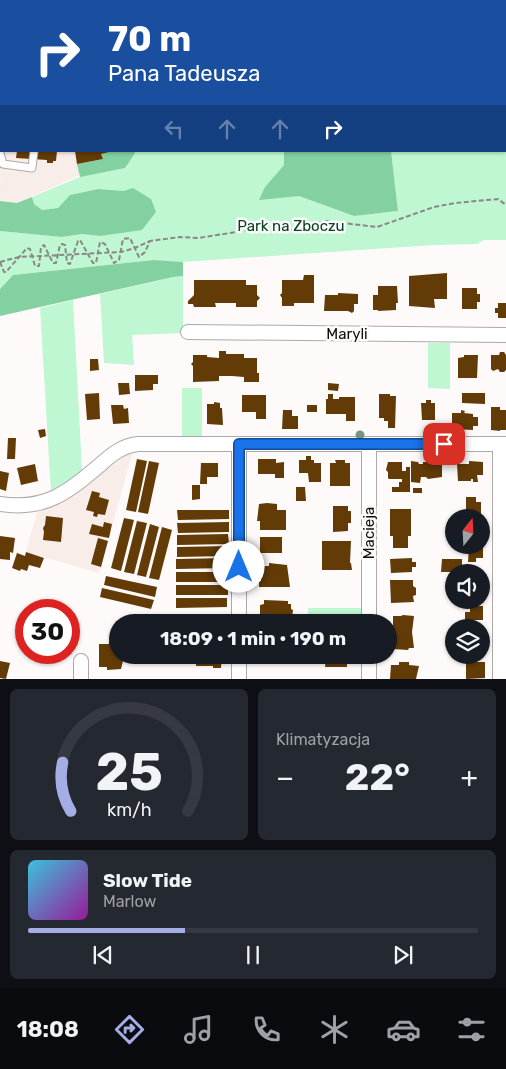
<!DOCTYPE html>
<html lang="pl">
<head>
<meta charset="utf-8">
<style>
	:root { --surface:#171b24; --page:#242831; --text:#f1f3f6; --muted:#9ea1a6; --line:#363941; --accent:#a5aee4 }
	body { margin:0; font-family:Rubik,sans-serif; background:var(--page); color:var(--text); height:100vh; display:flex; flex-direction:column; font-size:19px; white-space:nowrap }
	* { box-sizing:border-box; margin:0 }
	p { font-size:16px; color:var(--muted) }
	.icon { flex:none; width:28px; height:28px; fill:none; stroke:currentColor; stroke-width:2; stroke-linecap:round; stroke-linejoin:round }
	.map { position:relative; height:679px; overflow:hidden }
	.panel { display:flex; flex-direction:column; gap:10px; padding:10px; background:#0d0f14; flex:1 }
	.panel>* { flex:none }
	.banner { position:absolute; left:0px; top:0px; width:506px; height:152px; box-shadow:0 1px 4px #0004; background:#1a4fa0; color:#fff; overflow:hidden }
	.needle { width:32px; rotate:18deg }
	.buttons { position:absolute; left:445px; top:509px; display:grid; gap:10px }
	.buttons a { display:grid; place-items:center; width:45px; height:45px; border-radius:50%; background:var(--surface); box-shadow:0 1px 4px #0004; font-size:25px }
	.speed { position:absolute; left:15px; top:599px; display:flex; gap:10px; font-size:25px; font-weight:700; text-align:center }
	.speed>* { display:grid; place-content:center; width:65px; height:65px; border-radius:50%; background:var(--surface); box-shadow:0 1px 4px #0004; line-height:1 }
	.speed .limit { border:8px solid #d22; background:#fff; color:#111 }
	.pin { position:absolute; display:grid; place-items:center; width:42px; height:42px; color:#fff; margin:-21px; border-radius:10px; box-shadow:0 2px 8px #0006 }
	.me { position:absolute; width:55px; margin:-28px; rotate:0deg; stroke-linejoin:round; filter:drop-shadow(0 0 4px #0008) }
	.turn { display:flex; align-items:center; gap:18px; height:105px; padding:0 25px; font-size:22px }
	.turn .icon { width:65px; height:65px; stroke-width:2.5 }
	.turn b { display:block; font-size:35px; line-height:42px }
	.lanes { display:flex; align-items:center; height:48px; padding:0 25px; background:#0003; justify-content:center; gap:25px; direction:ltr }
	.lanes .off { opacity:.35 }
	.big { font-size:38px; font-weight:700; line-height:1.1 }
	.panel .card { flex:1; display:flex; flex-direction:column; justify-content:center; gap:8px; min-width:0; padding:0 18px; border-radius:8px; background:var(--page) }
	.panel .dial { align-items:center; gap:0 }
	.dial svg { height:130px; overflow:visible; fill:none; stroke:var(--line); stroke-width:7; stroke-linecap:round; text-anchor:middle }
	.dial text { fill:var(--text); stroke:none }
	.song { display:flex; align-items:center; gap:15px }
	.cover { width:60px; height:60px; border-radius:8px; background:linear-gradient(135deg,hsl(190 70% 55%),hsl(300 70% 35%)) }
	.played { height:5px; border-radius:2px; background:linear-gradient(90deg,var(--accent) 35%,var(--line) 35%) }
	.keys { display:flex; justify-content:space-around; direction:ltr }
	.heat { display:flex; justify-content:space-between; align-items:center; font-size:28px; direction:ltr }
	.panel .tiles { flex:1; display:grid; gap:10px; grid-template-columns:1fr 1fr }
	.card:last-child { grid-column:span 2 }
	.trip { position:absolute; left:109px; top:614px; width:288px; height:50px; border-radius:25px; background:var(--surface); box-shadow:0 1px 4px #0004; font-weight:700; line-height:50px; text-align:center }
	.tabs { display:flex; height:80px; justify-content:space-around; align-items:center; background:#090b0e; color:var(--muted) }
	.tabs .icon { width:35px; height:35px }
	.tabs .selected { color:var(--accent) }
	.tabs b { font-size:22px; color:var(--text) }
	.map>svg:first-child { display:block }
	.built { fill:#f8ede9 }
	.green { fill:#bef7d2 }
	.forest { fill:#83d0a0 }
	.building { fill:#623b07 }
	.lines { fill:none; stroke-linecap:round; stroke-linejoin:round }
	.service-casing { stroke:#ada9a8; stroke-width:9 }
	.minor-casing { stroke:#ada9a8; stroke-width:16 }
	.path { stroke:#8a8786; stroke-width:2; stroke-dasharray:5 2.5; stroke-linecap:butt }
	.service { stroke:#fff; stroke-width:7 }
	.minor { stroke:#fff; stroke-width:14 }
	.tree { fill:#749584 }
	.route-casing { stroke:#114b97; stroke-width:12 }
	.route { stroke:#1a73e8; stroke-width:9 }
	.labels { text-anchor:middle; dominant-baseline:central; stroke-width:5; stroke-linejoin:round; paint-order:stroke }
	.park-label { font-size:15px; fill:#044325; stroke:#fefaf9 }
	.street-label { font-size:15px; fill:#0f0e0d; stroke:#fefaf9 }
</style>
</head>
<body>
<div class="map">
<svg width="506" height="679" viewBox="0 0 506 679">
	<rect width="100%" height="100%" fill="#fefaf9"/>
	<path class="built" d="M46,0h327v1h-331z
		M1,50v101h133l-117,52 -17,-2z
		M133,451l-34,122 -73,-21 11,-40 24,-8 26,-18 27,-24z"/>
	<path class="green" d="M497,0h9v240h-22l-7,4 -44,1 -250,17 -29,-2 -141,15 -13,14v-58l62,6 20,-3 18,2 49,-16 7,-8 -32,-21 -26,-2 -28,6 -12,13 -17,2 -7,-6 -2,-7 50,-21 43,-8 9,-17h150v14l-19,22 34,9 55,20 44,-5 -7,-60h114v-150z
		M183,276v57l-51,2 2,30 -30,-2 -4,-69 73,-17z
		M73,300l9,170 -20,19 -11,4 -11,-185z
		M428,343h22v46l-22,-1z
		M182,388h20v49h-20z
		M308,608h53v14h-53z"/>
	<path class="forest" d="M108,151h26l1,2 -10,15 -45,9 -3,-13 26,-5 -2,-5z
		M284,151h107l7,60 -44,5 -55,-20 -40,4 6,-13 19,-22z
		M133,188l18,11 5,13 -14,18 -42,6 -18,-2 -20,3 -62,-6v-30l17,2 15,-6 2,7 8,6 16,-2 12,-13 28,-6 26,2z
		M154,260l29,2v14l-10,1 -173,39v-27l13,-14z"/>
	<path class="building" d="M17,151h40l-1,10h-3v2h-6v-3l-31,-2z
		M75,151h34v1l-8,2 2,5 -26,5z
		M447,273v26h-13l1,9 -26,-2v-30z
		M304,275h10v28h-20v3h-12v-8l-2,-3 2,-2v-13h21z
		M194,280h52v5h11v10l3,3 -3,3v6h-21v-4h-21l1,4h-22l-1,-3h-5v-3l6,-6z
		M378,286h19l1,17h-2v7l-18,1v-1h-5v-15h5z
		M462,288h15v6h3v8h-3v7h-15z
		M338,293l20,1v10h-4v7l-2,2 -4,-2h-24l1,-16h13z
		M498,303h8v15h-8v-5h-3v-5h3z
		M219,351h7v3h18v4h13v15h2v9h-15v-5l-12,-1h-13v5l-26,1v-16l-2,-2 2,-2v-7h14v2l12,1z
		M500,352h4l2,3v15l-2,2h-4l-2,-3 -5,2 -2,-2v-14h8z
		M464,355h14l-1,23h-19v-20l6,-1z
		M90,359h8l1,11 -9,1z
		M135,375h23v9h-5v6l-18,1z
		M118,383h11l1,11 -11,1z
		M328,383l11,1 -1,7 -10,-1z
		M99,393l1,26 -13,1 -2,-26z
		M462,393h23v11l-23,-1z
		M328,394h5v5h6v-2h16v24h-9v-7h-20v-15h2z
		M379,394h11v2h6l-1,32h-7v-7h-4v-3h-5z
		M242,395h24v24h-10v-7h-14z
		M426,400h5v3h4v17h-13l-1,-17h5z
		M214,402l6,1v5h2l1,17 -16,-1v-20h7z
		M111,405h12l1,4 4,-1 1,15 -16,1z
		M307,405h10v7h-10z
		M491,407h9v3h6v20h-6v1l-9,-1z
		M283,410h9v6h6v13h-16z
		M461,410l4,1 -1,2 9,1v3h5v9h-5v4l-21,-1v-16h9z
		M45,429l1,7 -6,2 -2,-8z
		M8,438h8l-1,21h-8z
		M306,456h5v4h3v3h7v19h-12l-1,-9h-9v-13h7z
		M137,459l10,2 -11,51 -10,-2z
		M258,459h18v4l8,-1v16h-9v-4h-17z
		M335,460h10v3h5v23h-20v-23h6z
		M149,461l10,2 -11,51 -10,-2z
		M411,461l7,1 1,2h4v-2h19v15l-14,2 -2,-2h-5l-1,6 -9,-1z
		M469,461l14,1v13h-6l1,7h-5v-3h-2v2h-13l-1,-17h12z
		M388,462h14v9h4v-4h4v25h-18v-5h7v-5h3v-3h-13l-1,-1v-6l-2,-2z
		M201,463h17v14h-11v7h-7z
		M35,464l3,17 -17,4 -4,-17z
		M0,471l9,2 -3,18 -6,-2z
		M192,485h8v14l-8,1z
		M296,487h9l1,14h-10z
		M413,488h9v5h-9z
		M92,491l8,2 -1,4 10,3 -4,15 -7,-1 -1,3 -4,-1 1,-4 -8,-2z
		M466,497h10v5h5v16h-15z
		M267,503l10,1v6h9v20h-26v-9h-3l2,-17z
		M333,506h15v5h3v12h-3v8l-15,1z
		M390,509h21v27h-3v12h-15v-12h-3z
		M177,510h52v9l-51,1z
		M46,516l17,2 -2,24 -18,-2 1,-8 -1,-4 2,-3z
		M124,518l10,2 -13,51 -10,-3z
		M137,521l10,2 -13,51 -10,-2z
		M104,522l8,2 -3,14 -20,-4 3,-10 11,3z
		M229,522v10l-51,1 -1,-10z
		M150,524l9,3 -13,50 -9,-2z
		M162,527l10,3 -13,50 -10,-2z
		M228,534l1,10 -52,1v-10z
		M0,536l15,2 -2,15 -3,-1v8l-10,-1z
		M260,537h22v16h-22z
		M98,538l10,3 -7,26 -10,-3z
		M322,541h29l-1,22h1l1,7h-30z
		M469,545h14v13h-7v4h-8z
		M228,546v10l-51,1v-10z
		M26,552l18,6 -4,10 -11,-3 -2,6 -6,-2 -1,2 -8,-3 5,-15 8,3z
		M228,558v10l-52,1v-10z
		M412,558v4h4v5h-4v5l-21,1 -1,-14z
		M442,559h20v13h-21z
		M269,563l18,2 3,22h-31v-6h2v-15h8z
		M176,572h51v10h-51z
		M106,576l51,11 -2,10 -51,-12z
		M390,580h23v6l3,2v7l-3,1 1,6 -23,1z
		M176,585h52v10h-52z
		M102,588l52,12 -3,9 -51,-12z
		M176,598h51v9l-51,1z
		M264,600l24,1v3h3v5l2,1 -1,8h-8v-4h-24v-9l4,-1z
		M470,606h13v14h-18v-8h5z
		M403,615l11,1 -2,16 2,16h-5l-1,2 -15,-1v-9h-2v-15h2v-9h8z
		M109,641h9v14h4l1,6 -2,8 -14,1v-3h-8v-23h10z
		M196,655h26l-1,13h-8v-2h-17z
		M327,655h24v7h-4v5h-22l1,-10h1z
		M0,661l10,2 -4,16 -6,-1z
		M399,662h10v3l10,1 -3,13h-26l1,-14h8z
		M466,662h19v16l-19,1z"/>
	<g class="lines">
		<g class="service-casing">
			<path id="service" d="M164,0l1,1
				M0,133l1,-5
				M0,153l3,11 29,4 2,-17"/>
		</g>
		<g class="minor-casing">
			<path id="minor" d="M188,332l318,3
				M369,444v178
				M500,444v235
				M0,504c46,7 68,-12 101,-40 11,-10 21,-18 37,-20h368
				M239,622v-178
				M369,655v24
				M81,679v-18
				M239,679v-24"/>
		</g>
		<path class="path" d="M417,0v1
			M451,0v1
			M13,1v-1
			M35,1l6,-1
			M0,47l1,-4
			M505,132h1
			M0,262l4,10h2l21,-24 3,1 5,17h4l2,-19 3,-2 9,18h3l4,-18 2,-1 3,1 2,18 3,1 8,-23 2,-1 13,23h3l4,-21 5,2 9,19 5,-3 4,-21 7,-1 9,19 6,-5 5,-11 30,-4 18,1 57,-9 28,3 43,-11 51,6 57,-20 21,-4 43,-4 8,6
			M0,262l19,-5 102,-5 14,-4 15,-7"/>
		<use href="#service" class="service"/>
		<use href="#minor" class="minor"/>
	</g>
	<circle class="tree" cx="360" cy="435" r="4.5"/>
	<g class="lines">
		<g class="route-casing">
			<path id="route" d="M239,567v-123h205"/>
		</g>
		<use href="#route" class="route"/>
	</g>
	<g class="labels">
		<g class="park-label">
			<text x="291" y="226">Park na Zboczu</text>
		</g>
		<g class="street-label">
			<text x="347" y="334">Maryli</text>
			<text transform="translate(369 533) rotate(-90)">Macieja</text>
		</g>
	</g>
</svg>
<div class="buttons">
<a><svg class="needle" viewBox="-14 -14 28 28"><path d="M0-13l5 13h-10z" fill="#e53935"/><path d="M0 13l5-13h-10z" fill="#9ea1a6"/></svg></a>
<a><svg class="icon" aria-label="sound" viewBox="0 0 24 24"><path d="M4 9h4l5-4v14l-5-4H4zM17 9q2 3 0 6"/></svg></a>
<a><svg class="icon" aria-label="layers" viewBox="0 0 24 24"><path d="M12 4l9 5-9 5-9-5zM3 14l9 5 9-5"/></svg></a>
</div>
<div class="speed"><div class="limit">30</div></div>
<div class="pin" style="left:444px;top:444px;background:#d93025"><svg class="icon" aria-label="arrive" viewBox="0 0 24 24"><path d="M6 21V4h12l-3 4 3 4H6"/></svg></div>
<svg class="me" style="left:239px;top:567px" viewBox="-20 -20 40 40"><circle r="19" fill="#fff"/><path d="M0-13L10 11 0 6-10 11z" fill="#1a73e8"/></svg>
<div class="trip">18:09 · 1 min · 190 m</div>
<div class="banner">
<div class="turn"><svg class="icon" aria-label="right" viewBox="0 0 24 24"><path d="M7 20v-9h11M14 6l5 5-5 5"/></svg><div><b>70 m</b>Pana Tadeusza</div></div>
<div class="lanes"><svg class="icon off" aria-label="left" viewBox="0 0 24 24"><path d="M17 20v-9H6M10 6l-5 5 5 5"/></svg><svg class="icon off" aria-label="ahead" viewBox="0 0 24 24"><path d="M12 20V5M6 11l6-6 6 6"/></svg><svg class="icon off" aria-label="ahead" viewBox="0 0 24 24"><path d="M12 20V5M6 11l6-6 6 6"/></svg><svg class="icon" aria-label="right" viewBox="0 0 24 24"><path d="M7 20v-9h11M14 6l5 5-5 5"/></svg></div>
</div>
</div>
<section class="panel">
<div class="tiles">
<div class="card dial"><svg viewBox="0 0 100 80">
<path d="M14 69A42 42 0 1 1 86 69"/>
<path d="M14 69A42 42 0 0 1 9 39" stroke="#a5aee4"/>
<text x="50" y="56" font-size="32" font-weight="700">25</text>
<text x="50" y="72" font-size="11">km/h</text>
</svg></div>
<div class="card"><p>Klimatyzacja</p>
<div class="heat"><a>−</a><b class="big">22°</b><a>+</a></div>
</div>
<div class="card">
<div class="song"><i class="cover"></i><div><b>Slow Tide</b><p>Marlow</p></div></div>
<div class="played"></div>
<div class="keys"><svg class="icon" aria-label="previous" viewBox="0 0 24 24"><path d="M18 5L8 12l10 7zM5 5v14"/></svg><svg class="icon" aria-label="pause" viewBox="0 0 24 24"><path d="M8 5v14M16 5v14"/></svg><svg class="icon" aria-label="next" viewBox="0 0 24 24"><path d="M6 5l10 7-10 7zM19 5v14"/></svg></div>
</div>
</div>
</section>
<nav class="tabs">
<b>18:08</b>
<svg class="icon selected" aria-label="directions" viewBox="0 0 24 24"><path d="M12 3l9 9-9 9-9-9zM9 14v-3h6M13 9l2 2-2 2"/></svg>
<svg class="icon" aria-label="music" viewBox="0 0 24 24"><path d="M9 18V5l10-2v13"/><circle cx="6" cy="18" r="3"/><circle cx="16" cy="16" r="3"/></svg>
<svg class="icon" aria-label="phone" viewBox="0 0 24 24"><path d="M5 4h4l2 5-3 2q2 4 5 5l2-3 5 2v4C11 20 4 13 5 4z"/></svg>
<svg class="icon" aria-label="climate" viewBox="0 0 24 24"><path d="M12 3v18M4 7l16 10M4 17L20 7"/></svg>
<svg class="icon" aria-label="car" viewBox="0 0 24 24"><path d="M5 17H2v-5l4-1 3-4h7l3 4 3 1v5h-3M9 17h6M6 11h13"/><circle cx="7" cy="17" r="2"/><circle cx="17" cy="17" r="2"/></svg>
<svg class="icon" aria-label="filters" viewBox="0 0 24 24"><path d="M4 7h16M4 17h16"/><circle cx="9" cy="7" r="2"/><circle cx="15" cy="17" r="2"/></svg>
</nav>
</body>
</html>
